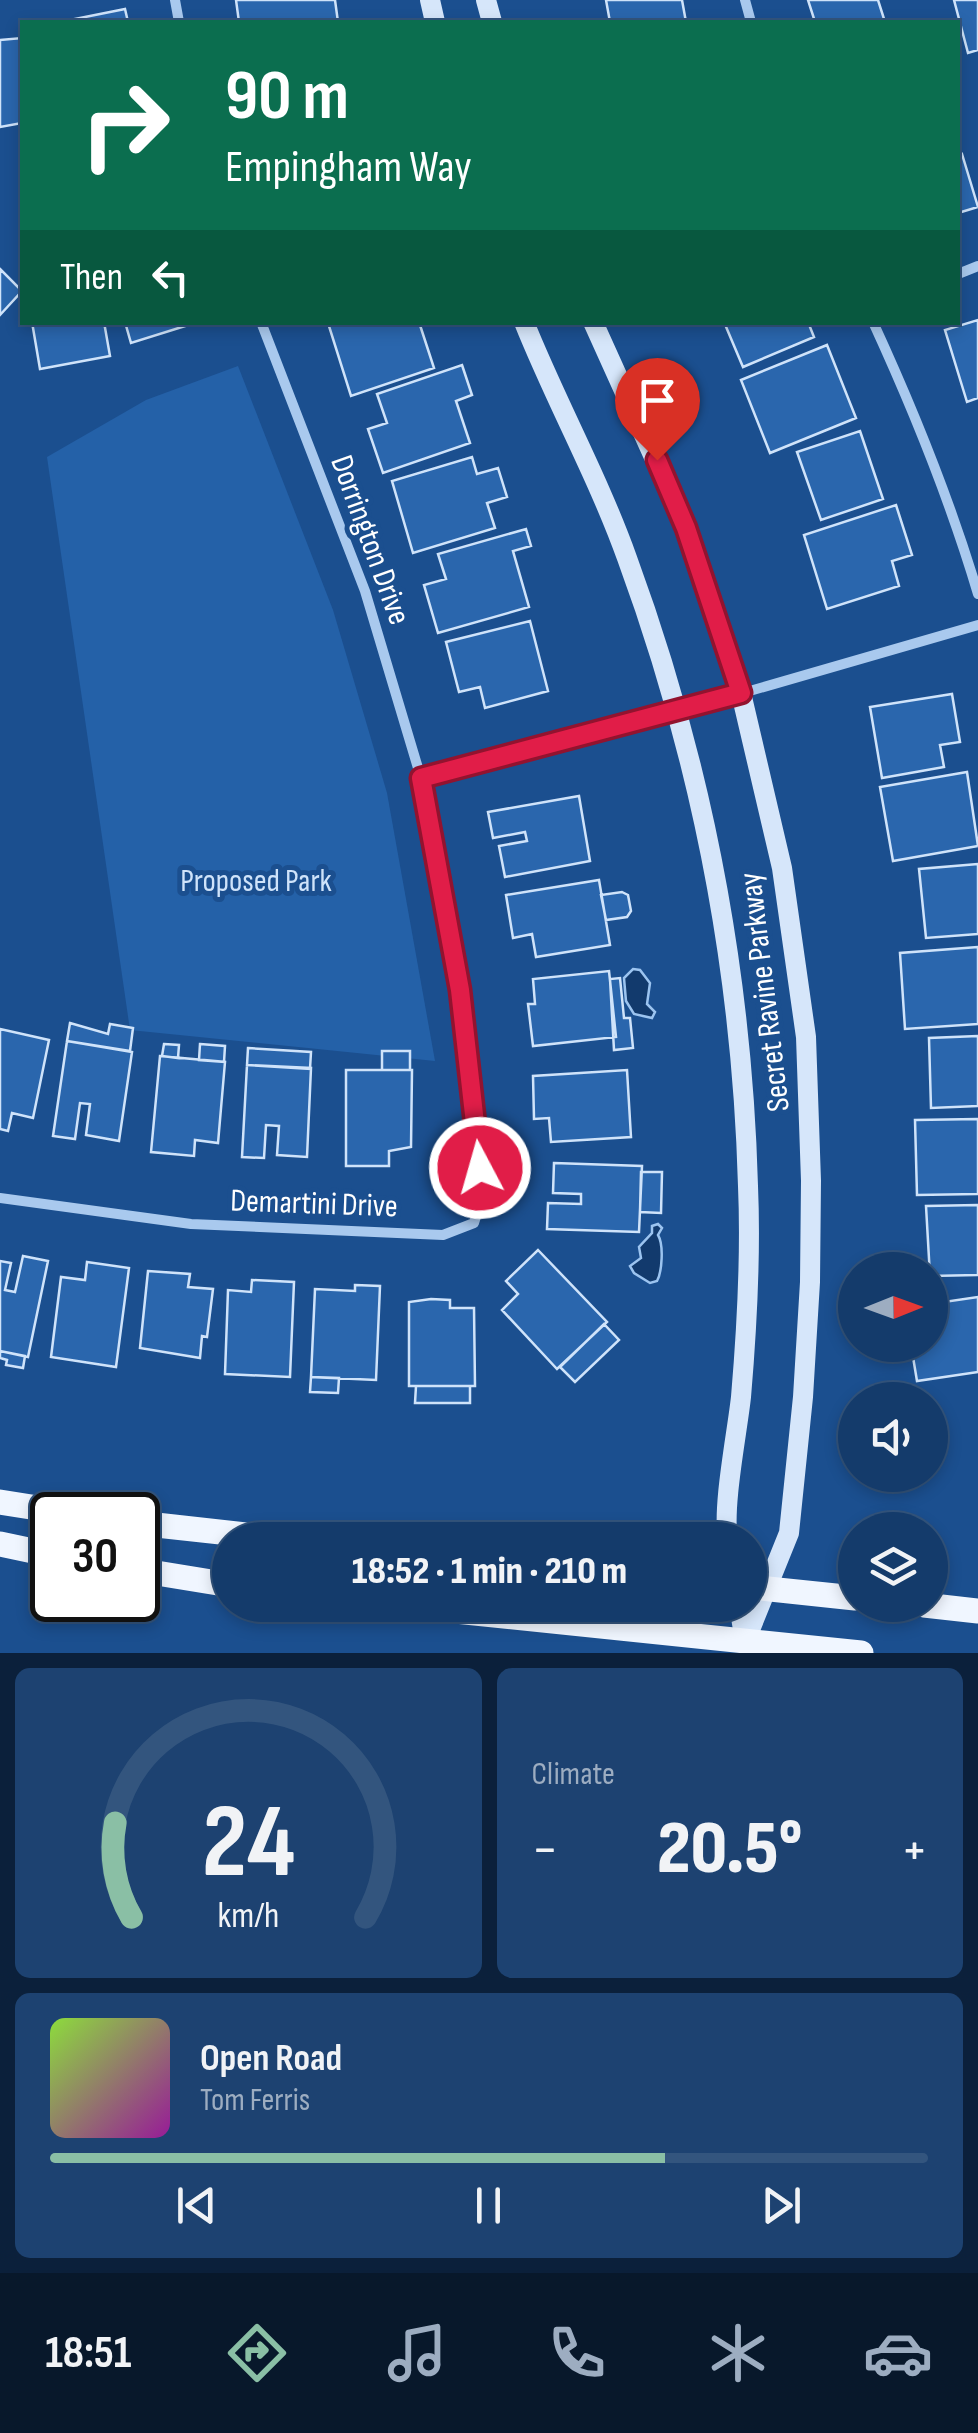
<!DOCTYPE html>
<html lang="en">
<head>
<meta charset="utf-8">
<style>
	:root { --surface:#143b6b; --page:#1d4271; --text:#f1f3f6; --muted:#9dadc1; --line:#33557e; --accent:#8abfa5 }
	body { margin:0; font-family:"Sofia Sans Condensed",sans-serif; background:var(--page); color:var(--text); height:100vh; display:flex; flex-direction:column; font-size:38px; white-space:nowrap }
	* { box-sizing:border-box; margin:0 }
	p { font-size:32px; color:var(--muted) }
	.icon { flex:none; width:55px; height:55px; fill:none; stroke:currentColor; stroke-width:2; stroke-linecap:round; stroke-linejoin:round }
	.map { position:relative; height:1653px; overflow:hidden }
	.details { display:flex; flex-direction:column; gap:15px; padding:15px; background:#0b203b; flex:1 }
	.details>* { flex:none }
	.guide { position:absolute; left:20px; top:20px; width:940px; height:305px; border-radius:0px; box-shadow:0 5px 15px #0003,0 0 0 2px var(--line); background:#0b6e4f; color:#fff; overflow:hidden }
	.needle { width:65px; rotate:89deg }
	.tools { position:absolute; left:838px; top:1252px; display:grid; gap:20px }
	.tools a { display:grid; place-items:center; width:110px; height:110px; border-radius:50%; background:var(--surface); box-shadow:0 5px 15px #0003,0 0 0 2px var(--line); font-size:50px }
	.speed { position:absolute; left:30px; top:1492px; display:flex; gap:20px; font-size:50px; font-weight:700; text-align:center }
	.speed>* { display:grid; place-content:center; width:130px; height:130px; border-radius:50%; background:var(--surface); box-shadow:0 5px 15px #0003,0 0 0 2px var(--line); line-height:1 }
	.speed .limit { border:5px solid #111; border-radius:15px; background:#fff; color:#111 }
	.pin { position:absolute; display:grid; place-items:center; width:85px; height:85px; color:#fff; margin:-102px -42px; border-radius:50% 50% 50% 0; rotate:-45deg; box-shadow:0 0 10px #0007 }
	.pin .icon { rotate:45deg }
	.me { position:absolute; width:110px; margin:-55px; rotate:354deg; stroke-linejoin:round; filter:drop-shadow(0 0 8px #0008) }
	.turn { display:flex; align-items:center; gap:35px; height:210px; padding:0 40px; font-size:45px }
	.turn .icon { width:130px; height:130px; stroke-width:2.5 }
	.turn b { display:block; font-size:70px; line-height:85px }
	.then { display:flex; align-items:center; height:95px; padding:0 40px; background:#0003; gap:20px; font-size:38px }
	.big { font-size:75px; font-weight:800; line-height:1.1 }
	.details .tile { flex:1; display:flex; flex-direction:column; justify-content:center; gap:15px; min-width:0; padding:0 35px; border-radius:15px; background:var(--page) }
	.details .dial { align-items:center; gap:0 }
	.dial svg { height:260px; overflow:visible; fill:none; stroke:var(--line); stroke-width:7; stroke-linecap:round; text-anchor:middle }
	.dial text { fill:var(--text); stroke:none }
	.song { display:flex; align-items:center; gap:30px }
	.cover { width:120px; height:120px; border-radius:15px; background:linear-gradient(135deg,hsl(90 70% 55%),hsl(300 70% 35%)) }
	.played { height:10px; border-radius:5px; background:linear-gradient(90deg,var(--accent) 70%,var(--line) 70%) }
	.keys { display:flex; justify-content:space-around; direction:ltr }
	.heat { display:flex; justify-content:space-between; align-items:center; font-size:55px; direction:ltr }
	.details .tiles { flex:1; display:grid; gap:15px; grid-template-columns:1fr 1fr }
	.tile:last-child { grid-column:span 2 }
	.trip { position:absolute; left:212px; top:1522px; width:555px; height:100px; border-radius:50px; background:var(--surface); box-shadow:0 5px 15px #0003,0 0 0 2px var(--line); font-weight:800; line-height:100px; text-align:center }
	.tabs { display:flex; height:160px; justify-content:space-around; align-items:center; background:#08182b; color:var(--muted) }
	.tabs .icon { width:70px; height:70px }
	.tabs .selected { color:var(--accent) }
	.tabs b { font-size:45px; color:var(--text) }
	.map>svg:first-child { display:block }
	.green { fill:#2461a8 }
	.water { fill:#123a6d; stroke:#9cc4f0; stroke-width:2.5 }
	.building { fill:#2a66ad; stroke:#cfe3fa; stroke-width:2.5 }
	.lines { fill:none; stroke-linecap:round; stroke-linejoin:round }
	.minor { stroke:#a9c9ee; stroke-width:10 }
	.secondary { stroke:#d6e6fa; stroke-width:20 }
	.primary { stroke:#f0f6ff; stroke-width:25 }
	.route-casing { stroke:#92132f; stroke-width:25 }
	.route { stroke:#e11d48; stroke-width:18 }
	.labels { text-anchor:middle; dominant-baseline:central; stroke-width:10; stroke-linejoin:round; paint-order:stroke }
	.street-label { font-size:32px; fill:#fff; stroke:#1b4f8f }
	.park-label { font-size:32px; fill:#cfe3fa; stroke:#1b4f8f }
</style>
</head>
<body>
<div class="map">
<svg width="978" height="1653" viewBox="0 0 978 1653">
	<rect width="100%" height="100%" fill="#1b4f8f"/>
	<path class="green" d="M238,366l95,244 54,183 48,268 -305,-31 -83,-573 99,-57z"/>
	<path class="water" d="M633,969l7,1 10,13 -3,21 8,8 -3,6 -18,-4 -8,-13 -2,-23z
		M658,1224l4,4 -4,7c6,10 4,37 -1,46l-7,2 -16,-10 -4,-7 11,-8 -2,-11 13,-14v-7z"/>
	<path class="building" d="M236,0h99l3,22h-99z
		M606,0h76l4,22h-76z
		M808,0h70l7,22h-70z
		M954,0h24v50l-10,3z
		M125,9l3,13h-68z
		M22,38v85l-22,4v-87z
		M962,154l16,53 -20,6v-57z
		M0,269l22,22 -22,24z
		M978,320v78l-11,4 -22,-72z
		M32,322h72l6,34 -70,13z
		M125,322h73l-67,21z
		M419,322l15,46 -83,28 -23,-73z
		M724,322h84l6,15 -71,30z
		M827,345l29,73 -86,35 -29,-73z
		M462,365l10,30 -16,6 14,42 -87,30 -15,-44 19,-6 -10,-29z
		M860,431l23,68 -62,21 -24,-68z
		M472,457l5,17 21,-6 9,29 -20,6 8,25 -82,25 -21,-72z
		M896,505l16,50 -20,6 7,25 -72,23 -23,-74z
		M526,529l5,17 -18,5 16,56 -91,26 -14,-48 22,-6 -8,-25z
		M530,621l18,70 -63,17 -5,-21 -21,5 -13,-50z
		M952,694l8,48 -20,3 4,22 -62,11 -12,-71z
		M967,772l11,74 -85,15 -13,-74z
		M579,796l11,65 -85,16 -6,-31 28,-5 -2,-9 -32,6 -5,-26z
		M978,864v70l-52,4 -7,-69z
		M599,880l11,65 -74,12 -4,-23 -19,4 -7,-43z
		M622,892l6,3 3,16 -4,6 -21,3 -5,-25z
		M978,947v77l-73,5 -5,-76z
		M609,971l7,66 -83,9 -5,-42h7l-2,-25z
		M620,978l4,40h6l3,30 -19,2 -4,-71z
		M70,1023l38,11 2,-10 23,4 -3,23 -63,-10z
		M0,1029l49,11 -16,78 -21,-5 -4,18 -8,-2z
		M978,1036v70l-47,2 -2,-70z
		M67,1041l65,11 -13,89 -33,-6 4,-31 -10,-1 -5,36 -22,-3z
		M164,1044l15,1 -1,13 -16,-2z
		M200,1044l25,2 -1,16 -25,-2z
		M248,1048l63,4 -1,17 -63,-4z
		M382,1051h28v19h-28z
		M160,1056l65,6 -7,81 -23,-3 -1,16 -43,-4z
		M247,1065l64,3 -4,89 -30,-2 2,-29 -13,-1 -2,33 -22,-1z
		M346,1070h66l-1,77 -22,4v15h-43z
		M627,1070l4,67 -80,5 -2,-24 -15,1 -1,-43z
		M978,1119v75l-61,1 -2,-75z
		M554,1163l88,3 -3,66 -92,-3 1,-26 33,1v-10l-28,-1z
		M641,1172h21l-1,41 -21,-1z
		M978,1205v70l-48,1 -4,-70z
		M538,1250l69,72 -50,47 -55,-59 16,-16 -12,-13z
		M23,1256l25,5 -20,96 -28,-6v-90l11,2 -6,27 10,2z
		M87,1262l42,6 -13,99 -65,-10 10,-80 24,3z
		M148,1271l42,3 -2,13 25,2 -6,48 -5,-1 -2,22 -60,-10z
		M252,1280l42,2 -4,95 -65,-3 3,-84 23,2z
		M355,1285l25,1 -4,94 -65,-3 4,-88 40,2z
		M978,1297v75l-61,9 -6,-36h19v-41z
		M431,1299l19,1v8h24l1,78h-66v-84z
		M604,1324l15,16 -44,42 -15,-15z
		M0,1351l25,5 -2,12 -17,-3 1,-5 -7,-2z
		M311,1377l28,1 -1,15 -28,-1z
		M416,1386h54v17h-55z"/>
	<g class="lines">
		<path class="minor" d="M175,0l4,22
			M745,0l6,22
			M958,274l20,-8
			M873,322c41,89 77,178 105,272
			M421,778l256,-66 301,-87
			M0,1198l191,26 252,11 31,-12 9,-29 -23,-205 -39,-211 -56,-187 -104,-269"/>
		<path class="secondary" d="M430,0l5,22
			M486,0l6,22
			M524,322c32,80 74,155 103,236 75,204 115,410 121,628 3,70 -1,141 -7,211 -4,37 -19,110 -13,143
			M593,322l93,206 55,165 41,175 24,169 5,144 -1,101 -7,115 -14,136 -44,109
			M739,1605l6,37"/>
		<path class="primary" d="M0,1502l82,13
			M138,1523l154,17
			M0,1544l52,11
			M138,1570l92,15
			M750,1587l105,11
			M397,1605l464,48
			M924,1605l54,6"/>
	</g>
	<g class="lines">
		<g class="route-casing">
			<path id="route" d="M480,1168l-20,-178 -39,-212 320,-85 -55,-165 -29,-68"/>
		</g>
		<use href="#route" class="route"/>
	</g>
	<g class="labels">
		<g class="street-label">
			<text transform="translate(370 540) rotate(70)">Dorrington Drive</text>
			<text transform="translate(765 992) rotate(-97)">Secret Ravine Parkway</text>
			<text transform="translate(314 1204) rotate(2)">Demartini Drive</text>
		</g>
		<g class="park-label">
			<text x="256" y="881">Proposed Park</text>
		</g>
	</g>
</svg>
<div class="tools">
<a><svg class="needle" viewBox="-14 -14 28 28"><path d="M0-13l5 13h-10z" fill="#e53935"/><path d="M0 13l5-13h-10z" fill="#9dadc1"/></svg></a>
<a><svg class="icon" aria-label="sound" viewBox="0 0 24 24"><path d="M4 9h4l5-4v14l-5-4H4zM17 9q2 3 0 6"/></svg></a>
<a><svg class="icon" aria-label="layers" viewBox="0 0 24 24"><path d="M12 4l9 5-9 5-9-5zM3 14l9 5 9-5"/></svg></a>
</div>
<div class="speed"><div class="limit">30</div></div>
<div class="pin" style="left:657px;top:460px;background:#d93025"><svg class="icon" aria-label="arrive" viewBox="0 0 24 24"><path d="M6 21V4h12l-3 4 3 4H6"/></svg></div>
<svg class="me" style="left:480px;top:1168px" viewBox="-20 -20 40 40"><circle r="17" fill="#e11d48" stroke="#fff" stroke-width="3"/><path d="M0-11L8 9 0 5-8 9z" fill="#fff"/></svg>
<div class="trip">18:52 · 1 min · 210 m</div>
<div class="guide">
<div class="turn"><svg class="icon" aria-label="right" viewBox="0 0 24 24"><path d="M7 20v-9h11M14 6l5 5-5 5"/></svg><div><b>90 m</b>Empingham Way</div></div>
<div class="then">Then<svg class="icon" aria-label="left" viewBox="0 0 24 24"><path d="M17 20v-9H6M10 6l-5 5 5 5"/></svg></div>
</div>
</div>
<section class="details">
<div class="tiles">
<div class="tile dial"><svg viewBox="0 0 100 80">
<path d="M14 69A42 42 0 1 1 86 69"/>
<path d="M14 69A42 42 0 0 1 9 40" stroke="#8abfa5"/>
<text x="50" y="56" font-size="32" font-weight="700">24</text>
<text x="50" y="72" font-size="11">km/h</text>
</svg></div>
<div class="tile"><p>Climate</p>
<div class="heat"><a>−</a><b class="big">20.5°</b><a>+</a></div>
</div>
<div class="tile">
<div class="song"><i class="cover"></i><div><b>Open Road</b><p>Tom Ferris</p></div></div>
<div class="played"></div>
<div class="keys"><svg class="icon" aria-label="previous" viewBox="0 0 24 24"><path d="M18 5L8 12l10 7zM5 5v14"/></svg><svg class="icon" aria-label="pause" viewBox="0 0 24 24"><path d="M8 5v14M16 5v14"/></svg><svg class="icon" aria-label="next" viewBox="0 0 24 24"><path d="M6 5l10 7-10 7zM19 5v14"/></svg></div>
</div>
</div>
</section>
<nav class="tabs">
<b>18:51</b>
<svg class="icon selected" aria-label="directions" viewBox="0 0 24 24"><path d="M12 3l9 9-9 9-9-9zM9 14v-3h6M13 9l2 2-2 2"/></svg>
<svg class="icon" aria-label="music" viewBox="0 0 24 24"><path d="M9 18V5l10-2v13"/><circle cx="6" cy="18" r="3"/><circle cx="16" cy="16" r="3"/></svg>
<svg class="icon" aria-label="phone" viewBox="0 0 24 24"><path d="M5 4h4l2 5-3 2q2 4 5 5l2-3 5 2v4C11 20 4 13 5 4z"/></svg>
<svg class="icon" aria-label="climate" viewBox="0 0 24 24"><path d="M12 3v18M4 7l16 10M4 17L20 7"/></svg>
<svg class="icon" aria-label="car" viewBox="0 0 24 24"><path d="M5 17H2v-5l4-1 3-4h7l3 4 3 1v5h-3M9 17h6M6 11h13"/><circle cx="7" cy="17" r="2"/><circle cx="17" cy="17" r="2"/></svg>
</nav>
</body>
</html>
